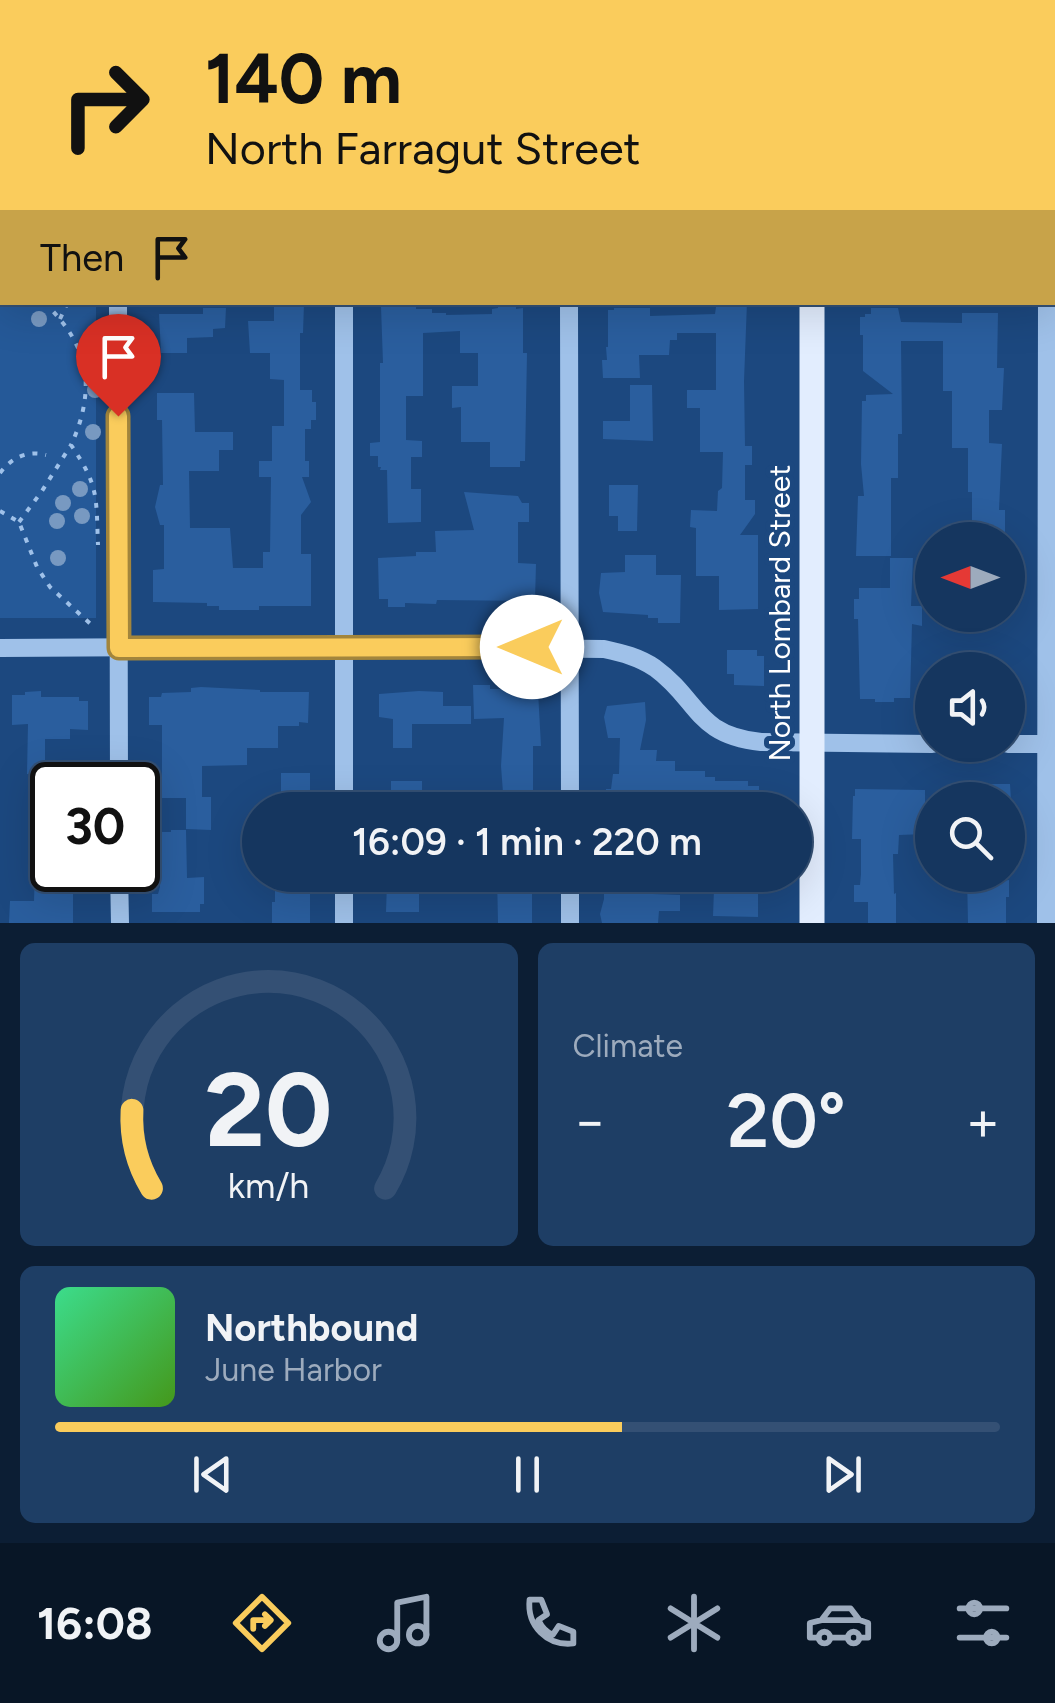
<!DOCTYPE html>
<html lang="en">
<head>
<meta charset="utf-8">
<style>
	:root { --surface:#15365f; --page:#1e3e65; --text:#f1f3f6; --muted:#9dabbd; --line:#345074; --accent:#facc5c }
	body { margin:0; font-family:Figtree,sans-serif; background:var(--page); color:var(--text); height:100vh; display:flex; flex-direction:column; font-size:38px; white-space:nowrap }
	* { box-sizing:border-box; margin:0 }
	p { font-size:32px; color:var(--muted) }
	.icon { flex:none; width:55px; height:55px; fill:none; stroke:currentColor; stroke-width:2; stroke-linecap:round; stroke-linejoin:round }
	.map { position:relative; height:923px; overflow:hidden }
	.sheet { display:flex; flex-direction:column; gap:20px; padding:20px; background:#0c1e34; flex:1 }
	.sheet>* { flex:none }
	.top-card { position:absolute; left:0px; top:0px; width:1055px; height:305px; box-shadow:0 10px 40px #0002,0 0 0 2px var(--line); background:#facc5c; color:#111; overflow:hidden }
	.needle { width:65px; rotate:270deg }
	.controls { position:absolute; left:915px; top:522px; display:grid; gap:20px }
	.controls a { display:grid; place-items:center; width:110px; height:110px; border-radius:50%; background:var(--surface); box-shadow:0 10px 40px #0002,0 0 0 2px var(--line); font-size:50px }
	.speed { position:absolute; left:30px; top:762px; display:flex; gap:20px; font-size:50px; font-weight:700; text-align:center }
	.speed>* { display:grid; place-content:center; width:130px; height:130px; border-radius:50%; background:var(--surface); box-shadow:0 10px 40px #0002,0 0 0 2px var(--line); line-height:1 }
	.speed .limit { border:5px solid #111; border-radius:15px; background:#fff; color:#111 }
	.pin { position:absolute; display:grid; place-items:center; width:85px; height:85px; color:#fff; margin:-102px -42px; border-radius:50% 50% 50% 0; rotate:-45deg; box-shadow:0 0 10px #0007 }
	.pin .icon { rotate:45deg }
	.me { position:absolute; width:110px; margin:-55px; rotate:270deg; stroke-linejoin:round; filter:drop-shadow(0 0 8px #0008) }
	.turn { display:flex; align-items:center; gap:35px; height:210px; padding:0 40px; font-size:45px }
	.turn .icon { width:130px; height:130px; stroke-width:2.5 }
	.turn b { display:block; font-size:70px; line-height:85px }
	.then { display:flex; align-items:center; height:95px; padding:0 40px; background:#0003; gap:20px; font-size:38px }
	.big { font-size:75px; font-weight:600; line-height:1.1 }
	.sheet .tile { flex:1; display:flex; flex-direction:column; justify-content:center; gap:15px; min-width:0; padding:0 35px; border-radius:15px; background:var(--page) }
	.sheet .dial { align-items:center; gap:0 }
	.dial svg { height:260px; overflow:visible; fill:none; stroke:var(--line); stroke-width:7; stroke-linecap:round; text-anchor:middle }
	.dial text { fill:var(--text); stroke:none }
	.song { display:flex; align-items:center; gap:30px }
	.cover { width:120px; height:120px; border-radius:15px; background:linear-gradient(135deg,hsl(150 70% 55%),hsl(100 70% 35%)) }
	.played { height:10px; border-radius:5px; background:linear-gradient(90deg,var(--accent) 60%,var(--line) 60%) }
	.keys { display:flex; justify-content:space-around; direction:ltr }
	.heat { display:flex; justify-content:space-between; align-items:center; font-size:55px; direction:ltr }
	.sheet .tiles { flex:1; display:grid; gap:20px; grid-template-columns:1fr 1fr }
	.tile:last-child { grid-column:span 2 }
	.trip { position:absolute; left:242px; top:792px; width:570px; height:100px; border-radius:50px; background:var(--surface); box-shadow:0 10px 40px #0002,0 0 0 2px var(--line); font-weight:600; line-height:100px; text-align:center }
	.tab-bar { display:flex; height:160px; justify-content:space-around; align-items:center; background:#081626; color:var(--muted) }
	.tab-bar .icon { width:70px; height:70px }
	.tab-bar .on { color:var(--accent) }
	.tab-bar b { font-size:45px; color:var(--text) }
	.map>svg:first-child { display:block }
	.green { fill:#255998 }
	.building { fill:#2a5e9e }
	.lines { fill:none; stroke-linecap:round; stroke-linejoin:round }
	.path { stroke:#9fc1e9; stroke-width:4; stroke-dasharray:5 8; stroke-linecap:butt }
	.minor { stroke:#9fc1e9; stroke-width:18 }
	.major { stroke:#e2edfe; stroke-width:25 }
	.tree { fill:#7899c1 }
	.route-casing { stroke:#a2853c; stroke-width:25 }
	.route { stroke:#facc5c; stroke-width:18 }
	.labels { text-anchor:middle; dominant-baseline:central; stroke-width:10; stroke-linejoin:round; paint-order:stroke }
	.street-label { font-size:30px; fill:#fff; stroke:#1c487f }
</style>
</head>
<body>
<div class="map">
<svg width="1055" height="923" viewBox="0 0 1055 923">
	<rect width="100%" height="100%" fill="#1c487f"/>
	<path class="green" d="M0,0h119v2h-117v300l94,1v315h-96z"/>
	<path class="building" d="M720,302h27l-3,79 1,65h7v19h-7v35h10v14l-15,21h18v74l-39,1v-34h-23v-48l-6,-1 1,-17 26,1 1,-20 4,-3 1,-36h-23v-44h-13v-18h29v-57h-39v7h-7l-1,15h-30l1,23h-37l-1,-18h5l-1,-13h2v-37h6v-2h36v8l65,-2 1,-7h4z
		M274,304h30l-1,29h-3v57h12v12h4v18h-5v9h-6v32h4v16h-7l9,25 -10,13v39h10v52h-52v4h-40v-4h-12v-3l-54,-1v-32l11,-1v-44h-4l-5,-18 5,-22h3l-1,-65h-5v-27h37l1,39h38v18h-14v21h-30l1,57h40l3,40h30v-16h7l1,-75h-12v-16h13v-35h12v-46l-14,-1v-26h-20l-2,-32h26z
		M498,304h18v5l7,-1v45h4l-2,108h-5v6h-30v-25h-29v-35l-9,1v-22h26v-33h-18v-22l-37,2v63h-17v44l16,1v16h-11v32h10v33l-33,1 -1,-53h-7l1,-3h-3v-11h-8v-13l10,-1v-79h3l-2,-56 35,-1v3h16v4h14v2l46,-1v-5l6,-1z
		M203,308h23l-1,20 -12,1v8l-26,1v15h-26l-2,-39h44z
		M871,308h27l3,14 61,1v-10h36l-1,55h7l-2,42h-13v33l13,1 -3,66h6v30h-33v-48h-4v-44h-16v-57h-9v-50h-42l1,93h-4v44h-7v78h-35l2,-60h6l-3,-32 1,-63h4v-6l27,-1 -30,-23v-36h-3v-18h5v-3h6z
		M630,385h22l1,56 -50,-2v-18h27z
		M609,485h29l-1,46h-19v-15h-9z
		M464,492l54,4 4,7h7v19h-11v41l18,1 -1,37 -98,-1 -1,4 -31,-1v4h-17v-8h-9l-1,-41 38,-2v-4h20l-1,-21 39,-1z
		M625,555h31v20h25l-1,48h-22v-5h-10v-3l-45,-3 -4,-19 2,-20 24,-1z
		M890,558h23l-2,48h11v20l-10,-2 -2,74h-16v4h-19v-3h-15l-2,-80h-4v-20h5v-11h31z
		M727,650h30v6h7v30l-30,-1v-11h-7z
		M473,685h17v4h36v2h12l3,55h-8v50h-5l1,10h-25l-3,-40 3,-48 -30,1z
		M201,687l59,3v2h49l-1,31 -9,-1v4h-21v22h-31v17l-45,1v31h9v33l-25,-1v-31h-24v-73h-13v-28h12l1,-4 29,-1v-4z
		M41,691v6h38v4h9v29l-18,-1v10h-25v35h-18l1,-50 -16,1v-30h13v-3z
		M419,691l24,1v14h28v18h-59v24h-19v-29l-14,-2v-23z
		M645,702l1,18 -6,30h17l-1,11h19v10h30v6h10v4h33v5h11v24h-75v-6l-78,2v-17h5l2,-15h6l1,-36h-12l-4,-21 3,-11z
		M281,773h29v18h-4v10l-25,1z
		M391,781h31v29h-35l-1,-15 5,-1z
		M991,784h19l1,16h-20z
		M855,789l70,1v44l-26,1 -1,19h-5l1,40 2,-1v30h-28v-21h-14v-17h6l1,-11v-35h-9l1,-43h2z
		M171,830h15l1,48 17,-1v27h-4v8h-48v-18h6l2,-7 -4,-55h15z
		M52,836v34h21v53h-64l1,-22h24l2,-64z
		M275,875h35v48h-38v-21h3z
		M497,875h42v15h-7v33h-34z
		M604,875h50l-1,19 27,1v16h-21l-1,12h-56l-2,-9 4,-15z
		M1002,875l1,6 6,-1v17h-3v26h-38l-1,-47z
		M387,882h32v30h-33z
		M714,889h17v3l27,-1v26l-45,-1z"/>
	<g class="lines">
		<path class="path" d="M35,2v-2
			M121,2v-2
			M0,74l2,-1
			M0,85l2,-3
			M0,235l2,5
			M45,302c11,13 23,25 30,40 18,33 11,71 -4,103 28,41 25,51 27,100
			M60,319l8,-17
			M0,473c11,-15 27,-23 46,-18
			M0,511l19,11 18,45 13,20 45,41
			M19,522l23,-31 29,-46"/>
		<path class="minor" d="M221,0v2
			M569,0v2
			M1047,0v2
			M345,2v-2
			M1052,276h3
			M118,302l1,483
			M569,302l1,508
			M0,648l344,-2 260,3c18,4 35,8 51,19 44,32 40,67 106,74l171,2
			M1008,744h47
			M344,810v-508
			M119,870l1,53
			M344,875v48
			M570,875v48
			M1046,923l1,-621"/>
		<path class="major" d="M809,0v2
			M812,302v621"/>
	</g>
	<g class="tree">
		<circle cx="39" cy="319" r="8"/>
		<circle cx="94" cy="359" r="8"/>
		<circle cx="95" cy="390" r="8"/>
		<circle cx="93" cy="432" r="8"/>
		<circle cx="80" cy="489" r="8"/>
		<circle cx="63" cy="503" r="8"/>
		<circle cx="82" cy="516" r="8"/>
		<circle cx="57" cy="521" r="8"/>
		<circle cx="58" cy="558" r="8"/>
	</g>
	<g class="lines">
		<g class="route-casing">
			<path id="route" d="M118,416l1,232 413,-1"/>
		</g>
		<use href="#route" class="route"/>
	</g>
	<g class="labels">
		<g class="street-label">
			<text transform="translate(779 613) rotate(-90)">North Lombard Street</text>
		</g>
	</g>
</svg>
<div class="controls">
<a><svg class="needle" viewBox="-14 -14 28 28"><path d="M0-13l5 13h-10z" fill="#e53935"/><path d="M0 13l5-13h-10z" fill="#9dabbd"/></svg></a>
<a><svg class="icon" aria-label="sound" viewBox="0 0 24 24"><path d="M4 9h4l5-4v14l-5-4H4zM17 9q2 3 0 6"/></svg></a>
<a><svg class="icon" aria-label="search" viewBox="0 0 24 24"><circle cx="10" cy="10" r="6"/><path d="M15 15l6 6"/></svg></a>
</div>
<div class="speed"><div class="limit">30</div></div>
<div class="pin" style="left:118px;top:416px;background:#d93025"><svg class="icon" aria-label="arrive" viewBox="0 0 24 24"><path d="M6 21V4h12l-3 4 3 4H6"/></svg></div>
<svg class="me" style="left:532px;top:647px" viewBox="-20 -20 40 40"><circle r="19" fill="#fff"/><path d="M0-13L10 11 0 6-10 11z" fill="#facc5c"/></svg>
<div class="trip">16:09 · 1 min · 220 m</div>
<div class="top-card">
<div class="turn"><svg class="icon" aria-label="right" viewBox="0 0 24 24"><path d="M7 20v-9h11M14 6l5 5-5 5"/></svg><div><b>140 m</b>North Farragut Street</div></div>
<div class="then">Then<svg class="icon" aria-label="arrive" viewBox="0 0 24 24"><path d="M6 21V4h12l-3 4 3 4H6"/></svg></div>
</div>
</div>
<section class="sheet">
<div class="tiles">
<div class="tile dial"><svg viewBox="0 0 100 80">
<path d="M14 69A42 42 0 1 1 86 69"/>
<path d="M14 69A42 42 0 0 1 8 45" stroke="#facc5c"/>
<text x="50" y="56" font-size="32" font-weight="700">20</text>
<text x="50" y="72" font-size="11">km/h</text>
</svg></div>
<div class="tile"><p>Climate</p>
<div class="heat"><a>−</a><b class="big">20°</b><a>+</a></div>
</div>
<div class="tile">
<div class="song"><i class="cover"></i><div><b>Northbound</b><p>June Harbor</p></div></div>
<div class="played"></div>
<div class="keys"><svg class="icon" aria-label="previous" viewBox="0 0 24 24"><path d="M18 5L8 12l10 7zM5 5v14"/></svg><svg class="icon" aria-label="pause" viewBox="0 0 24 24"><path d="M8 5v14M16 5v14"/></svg><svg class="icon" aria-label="next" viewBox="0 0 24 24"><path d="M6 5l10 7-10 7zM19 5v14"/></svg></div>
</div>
</div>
</section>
<nav class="tab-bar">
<b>16:08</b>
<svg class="icon on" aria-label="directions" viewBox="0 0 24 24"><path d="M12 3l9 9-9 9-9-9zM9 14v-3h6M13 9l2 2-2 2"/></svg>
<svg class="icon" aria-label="music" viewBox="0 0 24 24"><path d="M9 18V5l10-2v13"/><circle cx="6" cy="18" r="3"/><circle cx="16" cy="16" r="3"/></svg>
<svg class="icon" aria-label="phone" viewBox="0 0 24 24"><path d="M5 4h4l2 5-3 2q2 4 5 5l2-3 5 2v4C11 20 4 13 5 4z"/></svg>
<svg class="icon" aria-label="climate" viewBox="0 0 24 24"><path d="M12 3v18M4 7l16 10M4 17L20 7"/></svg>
<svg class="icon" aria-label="car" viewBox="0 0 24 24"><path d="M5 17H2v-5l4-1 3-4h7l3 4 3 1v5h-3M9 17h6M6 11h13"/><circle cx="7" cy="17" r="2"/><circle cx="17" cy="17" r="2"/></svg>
<svg class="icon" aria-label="filters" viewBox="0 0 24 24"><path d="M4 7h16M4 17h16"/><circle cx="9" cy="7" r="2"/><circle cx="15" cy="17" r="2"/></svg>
</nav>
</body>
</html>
